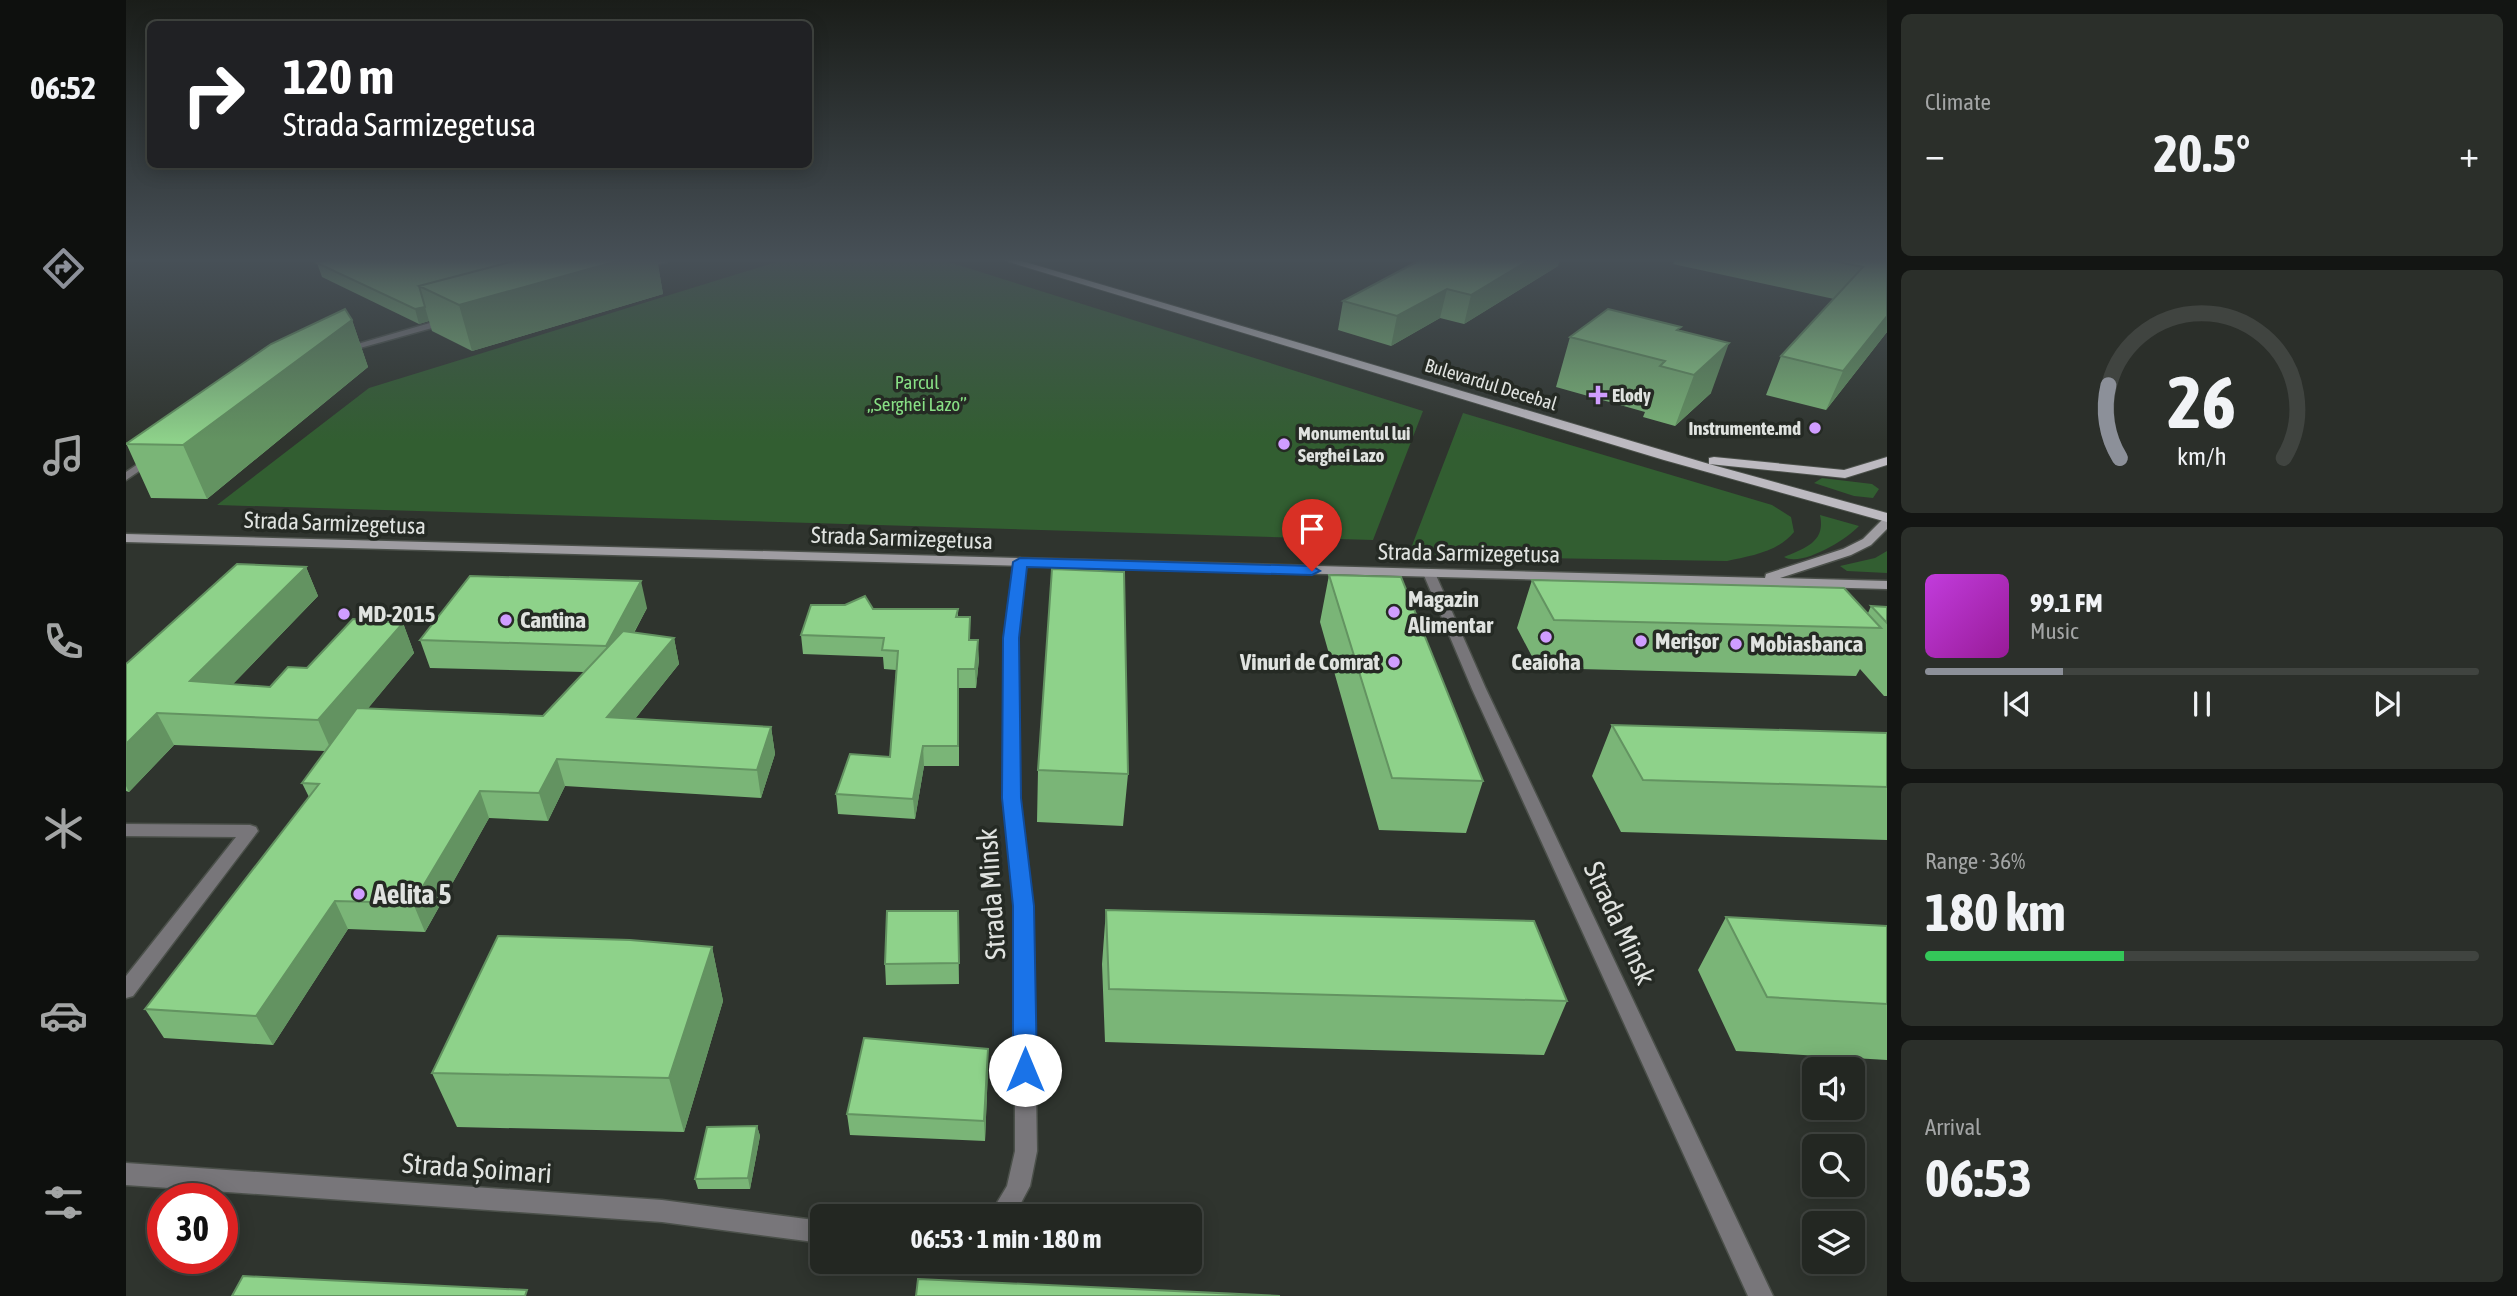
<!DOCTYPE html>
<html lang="en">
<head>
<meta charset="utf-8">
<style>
	:root { --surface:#232722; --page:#2b2f2a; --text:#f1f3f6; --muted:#a3a5a5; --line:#404440; --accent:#8c9099 }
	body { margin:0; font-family:"Asap Condensed",sans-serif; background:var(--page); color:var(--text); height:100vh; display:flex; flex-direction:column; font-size:26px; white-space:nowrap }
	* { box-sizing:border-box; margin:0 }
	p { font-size:23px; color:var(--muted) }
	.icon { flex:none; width:38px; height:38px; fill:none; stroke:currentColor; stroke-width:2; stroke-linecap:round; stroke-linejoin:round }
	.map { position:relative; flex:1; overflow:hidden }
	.sheet { display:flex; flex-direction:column; gap:14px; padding:14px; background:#131513; width:630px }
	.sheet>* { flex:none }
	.banner { position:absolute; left:21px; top:21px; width:665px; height:147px; border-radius:10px; box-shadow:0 4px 18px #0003,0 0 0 2px var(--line); background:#202124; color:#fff; overflow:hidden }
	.controls { position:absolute; left:1676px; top:1057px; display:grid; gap:14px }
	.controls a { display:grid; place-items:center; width:63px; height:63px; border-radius:10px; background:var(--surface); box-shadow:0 4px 18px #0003,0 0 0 2px var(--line); font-size:35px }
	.speed { position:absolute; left:21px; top:1183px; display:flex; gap:14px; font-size:35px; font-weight:700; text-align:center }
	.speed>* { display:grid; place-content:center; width:91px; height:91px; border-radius:50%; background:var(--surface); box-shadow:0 4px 18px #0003,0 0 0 2px var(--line); line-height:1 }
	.speed .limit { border:10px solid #d22; background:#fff; color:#111 }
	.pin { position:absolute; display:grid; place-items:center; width:60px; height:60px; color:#fff; margin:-72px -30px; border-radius:50% 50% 50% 0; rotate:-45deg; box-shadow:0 0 7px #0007 }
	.pin .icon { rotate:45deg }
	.me { position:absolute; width:77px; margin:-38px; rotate:0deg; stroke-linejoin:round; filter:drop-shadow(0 0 5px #0008) }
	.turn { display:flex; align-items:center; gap:24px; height:147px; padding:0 21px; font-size:32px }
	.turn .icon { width:91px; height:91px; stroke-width:2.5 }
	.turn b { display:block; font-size:49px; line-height:60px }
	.big { font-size:52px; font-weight:700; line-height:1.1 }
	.sheet .widget { flex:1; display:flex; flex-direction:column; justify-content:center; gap:10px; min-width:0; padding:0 24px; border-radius:10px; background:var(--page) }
	.sheet .dial { align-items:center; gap:0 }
	.dial svg { height:182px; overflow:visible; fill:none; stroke:var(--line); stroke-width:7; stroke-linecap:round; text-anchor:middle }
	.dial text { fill:var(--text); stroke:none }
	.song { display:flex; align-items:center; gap:21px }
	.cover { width:84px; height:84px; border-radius:10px; background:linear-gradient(135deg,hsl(290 70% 55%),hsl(300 70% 35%)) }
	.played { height:7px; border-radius:4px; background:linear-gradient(90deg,var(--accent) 25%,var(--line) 25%) }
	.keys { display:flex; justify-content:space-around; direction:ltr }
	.heat { display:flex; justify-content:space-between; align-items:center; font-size:38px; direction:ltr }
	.charge { height:10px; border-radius:5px; background:linear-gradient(90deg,#34c759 36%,var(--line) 0) }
	.trip { position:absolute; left:684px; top:1204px; width:392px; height:70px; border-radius:10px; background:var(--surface); box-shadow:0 4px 18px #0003,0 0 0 2px var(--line); font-weight:700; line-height:70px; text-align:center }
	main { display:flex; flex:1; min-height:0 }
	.menu { display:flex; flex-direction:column; width:126px; justify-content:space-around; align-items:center; background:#0e100e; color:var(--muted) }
	.menu .icon { width:49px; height:49px }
	.menu .on { color:var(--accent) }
	.menu b { font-size:32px; color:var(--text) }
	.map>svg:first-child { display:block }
	.green { fill:#325e31 }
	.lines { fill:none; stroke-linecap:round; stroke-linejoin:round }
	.minor-casing { stroke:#4b504a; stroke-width:3 }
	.tertiary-casing { stroke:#4b504a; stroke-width:3 }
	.secondary-casing { stroke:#4b504a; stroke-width:3 }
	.primary-casing { stroke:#4b504a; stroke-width:2 }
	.minor { fill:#78767a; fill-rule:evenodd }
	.tertiary { fill:#78767a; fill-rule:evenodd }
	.secondary { fill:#9f9da2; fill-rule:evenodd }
	.primary { fill:#bdbac1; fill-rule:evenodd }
	.wall { fill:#7ab577 }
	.shaded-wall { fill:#639361 }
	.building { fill:#8ed28a; stroke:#639361; stroke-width:2 }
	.route { fill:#1a73e8; stroke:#114b97; stroke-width:2 }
	.poi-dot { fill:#d09dff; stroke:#252a24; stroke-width:2.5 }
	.labels { text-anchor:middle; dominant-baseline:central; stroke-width:7; stroke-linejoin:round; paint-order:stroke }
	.far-park-label { font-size:19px; fill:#88e085; stroke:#252a24 }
	.far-street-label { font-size:19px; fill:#e0e3e0; stroke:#252a24 }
	.far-poi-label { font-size:19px; font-weight:bold; fill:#e0e3e0; stroke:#252a24; text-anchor:start }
	.street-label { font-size:23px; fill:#e0e3e0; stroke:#252a24 }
	.poi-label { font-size:23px; font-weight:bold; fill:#e0e3e0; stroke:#252a24; text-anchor:start }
	.near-poi-label { font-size:28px; font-weight:bold; fill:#e0e3e0; stroke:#252a24; text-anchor:start }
	.near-street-label { font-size:28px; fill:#e0e3e0; stroke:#252a24 }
</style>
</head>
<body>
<main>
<nav class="menu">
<b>06:52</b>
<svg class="icon on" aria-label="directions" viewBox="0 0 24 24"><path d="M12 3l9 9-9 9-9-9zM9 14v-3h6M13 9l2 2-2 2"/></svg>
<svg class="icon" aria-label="music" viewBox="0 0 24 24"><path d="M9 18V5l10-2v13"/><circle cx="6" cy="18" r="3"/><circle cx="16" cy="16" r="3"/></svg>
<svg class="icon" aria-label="phone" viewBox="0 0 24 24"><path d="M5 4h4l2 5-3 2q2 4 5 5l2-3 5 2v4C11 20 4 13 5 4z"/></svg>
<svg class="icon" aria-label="climate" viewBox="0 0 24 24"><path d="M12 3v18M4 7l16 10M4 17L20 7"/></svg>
<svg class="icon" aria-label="car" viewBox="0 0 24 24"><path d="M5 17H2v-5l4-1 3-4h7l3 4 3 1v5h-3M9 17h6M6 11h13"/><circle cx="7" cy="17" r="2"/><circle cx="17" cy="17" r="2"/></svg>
<svg class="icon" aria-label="filters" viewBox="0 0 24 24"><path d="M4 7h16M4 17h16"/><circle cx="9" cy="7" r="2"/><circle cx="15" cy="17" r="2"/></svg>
</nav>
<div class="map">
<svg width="1761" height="1296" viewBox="0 0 1761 1296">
	<rect width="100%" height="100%" fill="#2f342e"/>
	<path class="green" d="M660,259h153l484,152 -50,129 -1156,-35 152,-117z
		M1337,413l309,92 19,12 3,15c-16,20 -44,24 -67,29l-319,-5z
		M1696,478l50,6 7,5 -6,9 -19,-2 -40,-13z
		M1694,515l39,11c-13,14 -57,41 -75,31 21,-9 42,-15 36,-42z
		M1761,551v22l-40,-2 -7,-5 35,-8z"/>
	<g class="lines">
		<g class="minor-casing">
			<path id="minor" d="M536,259h14l-34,10 -4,-2z
				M321,318l4,3 -1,2 -108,30 -5,-3z
				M27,454l4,1v4l-31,21v-8z
				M894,558l6,4 -8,76 1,160 14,109 4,244 -7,35 -16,30h-25l18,-30 8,-35v-244l-12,-109 1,-160 10,-76z
				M0,824l124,1 6,2 2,4 -125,165 -7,2v-22l110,-139 -110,-1z
				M0,1163l536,37 160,21v22l-160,-21 -536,-37z"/>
		</g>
		<g class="tertiary-casing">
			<path id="tertiary" d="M1303,569l6,4 51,116 287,607h-25l-276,-607 -49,-116z"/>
		</g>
		<g class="secondary-casing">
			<path id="secondary" d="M1761,518v11l-16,16 -20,10 -71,23 107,3v8l-1761,-47v-8l1639,44 1,-4 77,-25 20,-10 20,-20z"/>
		</g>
		<g class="primary-casing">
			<path id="primary" d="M873,259h16l694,205v-6l5,-1 130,13 43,-13v8l-42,13 -136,-14 178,49v9l-223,-62z"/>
		</g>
		<use href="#minor" class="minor"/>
		<use href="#tertiary" class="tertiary"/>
		<use href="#secondary" class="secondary"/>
		<use href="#primary" class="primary"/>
	</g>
	<path class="wall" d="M208,259h323l6,35 -191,57 -40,-20 -3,-10 -10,3 -97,-47 -5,-14z
		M1549,259h212v73l-61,78 -60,-15 15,-39 53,-57 -161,-35z
		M1432,266l-94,58 -24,-6 -49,28 -53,-16 5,-29z
		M226,320l16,47 -161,132 -56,-1 -25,-55z
		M1554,331l31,62 -36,33 -32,-9 2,-5 -89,-25 14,-50z
		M180,567l12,29 -85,88 37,3 37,-19 96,-45 11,30 -46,55 175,8 41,-44 -154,-4 -10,-28 227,-32 -13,25 40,5 5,26 -44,55 136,8 4,27 -14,44 -196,-12 -17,35 -59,-3 -64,114 -77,-3 -75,116 -109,-7 -19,-29 164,-212 -7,-14 23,-32 -151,-6 -45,47 -3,-1v-127z
		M1203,575l154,206 -17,52 -87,-3 -59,-208z
		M1406,580l336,33 3,-7 16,1v89h-3l-24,-27 -4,7 -318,-8 -21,-40z
		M747,609h85v8l21,42 -3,29h-17v78h-35l-9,53 -77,-5 -2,-20 54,-37 6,-87 -12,-1 -1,-12 -80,-3 -2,-19z
		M1486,725l275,8v107l-266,-8 -29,-56z
		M912,770l90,4 -5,52 -86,-4z
		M980,910l461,91 -23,54 -439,-13 -3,-78z
		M832,911l1,73 -73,1 -1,-21z
		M1600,917l161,9v134l-151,-9 -38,-81z
		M586,947l11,54 -39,131 -227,-5 -25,-54z
		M862,1049v20l-3,72 -135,-6 -3,-21z
		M631,1126l3,10 -10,53h-52l-3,-10z"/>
	<path class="shaded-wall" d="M499,259h32l6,35 -191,57 -13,-46z
		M1405,259h29l-2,7 -94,58 7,-29z
		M1321,289l-7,29 -49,28 6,-30z
		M299,307l4,14 -10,3 -4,-15z
		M1761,316v16l-61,78 17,-39z
		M226,320l16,47 -161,132 -24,-54z
		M1603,343l-18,50 -36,33 19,-51z
		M180,567l12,29 -113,117 -15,-32z
		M515,581l6,27 -35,65 -6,-27z
		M277,623l11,30 -82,99 -14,-32z
		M548,638l5,26 -65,81 -7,-28z
		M852,640l1,19 -3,29 -1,-19z
		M31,713l17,32 -45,47 -3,-6v-42z
		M645,727l4,27 -14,44 -4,-28z
		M797,746l1,20 -9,53 -2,-20z
		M431,759l8,27 -17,35 -9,-28z
		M354,791l9,27 -64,114 -12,-29z
		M209,901l13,28 -75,116 -17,-29z
		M586,947l11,54 -39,131 -15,-54z
		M862,1049v20l-3,72 -1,-20z
		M631,1126l3,10 -10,53 -2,-11z"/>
	<path class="building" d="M208,259h188l-103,27 6,21 -10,2 -98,-46z
		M396,259h103l-166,46 -40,-19z
		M1296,259h109l-60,36 -24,-6 -50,27 -54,-15z
		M1697,259h64v57l-44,55 -62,-15 82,-89z
		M219,309l7,11 -169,125 -57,-1 145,-100z
		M1482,309l73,18 -4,3 52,13 -35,32 -34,-9 5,-5 -95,-24z
		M111,564l69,3 -116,114 80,6 18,-20 19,1 46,-49 50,4 -85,97 -161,-7 -31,31v-80z
		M926,569l72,3 4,202 -90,-4z
		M1203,575l72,2 82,204 -91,-3z
		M344,576l171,5 -35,65 -186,-6z
		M1406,580l312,8 37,40 -327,-8z
		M739,596l8,13h85l-2,8h14l-1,23h9l-3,29h-17v77h-35l-10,53 -77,-5 14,-40 40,3 8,-106 -16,-1 2,-12 -83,-3 10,-30h34z
		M1745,606l16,1v16z
		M497,631l51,7 -67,79 164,10 -14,43 -200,-11 -18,34 -59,-2 -67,112 -78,-2 -79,115 -111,-7 174,-225 -17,-1 55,-75 186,8z
		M1486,725l275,8v54l-244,-7z
		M980,910l428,11 33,80 -458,-12z
		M761,911h71l1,52 -74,1z
		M1600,917l161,9v78l-120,-7z
		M372,936l132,4 82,7 -43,131 -237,-5z
		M738,1038l124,11 -4,72 -137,-7z
		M631,1126l-9,52 -53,1 12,-52z
		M117,1276l284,14 -2,6h-293z
		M792,1279l362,17h-364z"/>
	<linearGradient id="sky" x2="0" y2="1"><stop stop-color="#1a1d19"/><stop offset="0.59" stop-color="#475057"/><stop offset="1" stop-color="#475057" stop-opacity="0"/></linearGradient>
	<rect width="1761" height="441" fill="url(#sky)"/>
	<path class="route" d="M894,558l292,8 8,5 -8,4 -285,-8 -8,71 2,160 13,108 3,164 -4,7 -8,3 -8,-3 -4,-7v-164l-11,-108 1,-160 10,-76z"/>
	<g class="poi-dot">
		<path d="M1468.5 384.5h7v7h7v7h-7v7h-7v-7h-7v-7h7z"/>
		<circle cx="1689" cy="428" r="7"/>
		<circle cx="1158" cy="444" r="7"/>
		<circle cx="1268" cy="612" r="7"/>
		<circle cx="218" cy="614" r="7"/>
		<circle cx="380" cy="620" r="7"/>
		<circle cx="1420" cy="637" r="7"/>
		<circle cx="1515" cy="641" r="7"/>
		<circle cx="1610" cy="644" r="7"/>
		<circle cx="1268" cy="662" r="7"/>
		<circle cx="233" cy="894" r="7"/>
	</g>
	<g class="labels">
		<g class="far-park-label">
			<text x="791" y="382">Parcul<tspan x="791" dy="22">„Serghei Lazo”</tspan></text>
		</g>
		<g class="far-street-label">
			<text transform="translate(1365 384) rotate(17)">Bulevardul Decebal</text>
		</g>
		<g class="far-poi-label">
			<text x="1486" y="395">Elody</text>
			<text x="1675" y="428" text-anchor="end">Instrumente.md</text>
			<text x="1172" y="433">Monumentul lui<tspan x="1172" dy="22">Serghei Lazo</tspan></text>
		</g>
		<g class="street-label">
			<text transform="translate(209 523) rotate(2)">Strada Sarmizegetusa</text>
			<text transform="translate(776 538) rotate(2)">Strada Sarmizegetusa</text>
			<text transform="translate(1343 553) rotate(1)">Strada Sarmizegetusa</text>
		</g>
		<g class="poi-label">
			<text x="1282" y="599">Magazin<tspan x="1282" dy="26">Alimentar</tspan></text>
			<text x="232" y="614">MD-2015</text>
			<text x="394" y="620">Cantina</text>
			<text x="1529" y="641">Merișor</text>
			<text x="1624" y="644">Mobiasbanca</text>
			<text x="1254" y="662" text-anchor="end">Vinuri de Comrat</text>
			<text x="1420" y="662" text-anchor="middle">Ceaioha</text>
		</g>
		<g class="near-poi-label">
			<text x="247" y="894">Aelita 5</text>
		</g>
		<g class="near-street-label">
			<text transform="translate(865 894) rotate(-94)">Strada Minsk</text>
			<text transform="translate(1494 923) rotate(65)">Strada Minsk</text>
			<text transform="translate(351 1168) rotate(4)">Strada Șoimari</text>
		</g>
	</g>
</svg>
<div class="controls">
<a><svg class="icon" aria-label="sound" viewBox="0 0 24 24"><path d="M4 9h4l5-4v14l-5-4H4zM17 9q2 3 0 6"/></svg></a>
<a><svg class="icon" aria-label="search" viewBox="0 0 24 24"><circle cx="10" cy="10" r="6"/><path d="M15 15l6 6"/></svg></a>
<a><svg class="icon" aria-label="layers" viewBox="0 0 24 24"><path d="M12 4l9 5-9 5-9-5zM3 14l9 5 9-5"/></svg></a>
</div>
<div class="speed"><div class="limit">30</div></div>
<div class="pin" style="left:1186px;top:571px;background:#d93025"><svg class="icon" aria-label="arrive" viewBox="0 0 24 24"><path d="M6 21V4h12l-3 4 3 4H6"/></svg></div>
<svg class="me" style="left:899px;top:1070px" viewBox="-20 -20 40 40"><circle r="19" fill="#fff"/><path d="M0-13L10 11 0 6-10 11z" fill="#1a73e8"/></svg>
<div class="trip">06:53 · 1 min · 180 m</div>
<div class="banner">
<div class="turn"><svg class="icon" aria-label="right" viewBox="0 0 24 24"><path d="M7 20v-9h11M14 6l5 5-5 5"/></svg><div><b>120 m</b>Strada Sarmizegetusa</div></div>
</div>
</div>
<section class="sheet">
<div class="widget"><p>Climate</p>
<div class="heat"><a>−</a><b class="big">20.5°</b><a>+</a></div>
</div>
<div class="widget dial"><svg viewBox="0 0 100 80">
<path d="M14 69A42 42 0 1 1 86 69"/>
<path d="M14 69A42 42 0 0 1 9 37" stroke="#8c9099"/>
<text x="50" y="56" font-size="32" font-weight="700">26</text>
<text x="50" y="72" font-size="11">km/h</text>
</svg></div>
<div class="widget">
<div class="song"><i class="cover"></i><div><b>99.1 FM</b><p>Music</p></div></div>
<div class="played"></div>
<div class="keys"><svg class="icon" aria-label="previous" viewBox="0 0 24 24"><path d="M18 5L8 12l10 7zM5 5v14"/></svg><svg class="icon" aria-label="pause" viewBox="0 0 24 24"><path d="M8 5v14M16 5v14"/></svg><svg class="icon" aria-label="next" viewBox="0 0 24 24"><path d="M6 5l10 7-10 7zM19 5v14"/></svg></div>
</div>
<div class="widget"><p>Range · 36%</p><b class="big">180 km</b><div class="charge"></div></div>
<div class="widget"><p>Arrival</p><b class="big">06:53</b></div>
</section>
</main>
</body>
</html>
